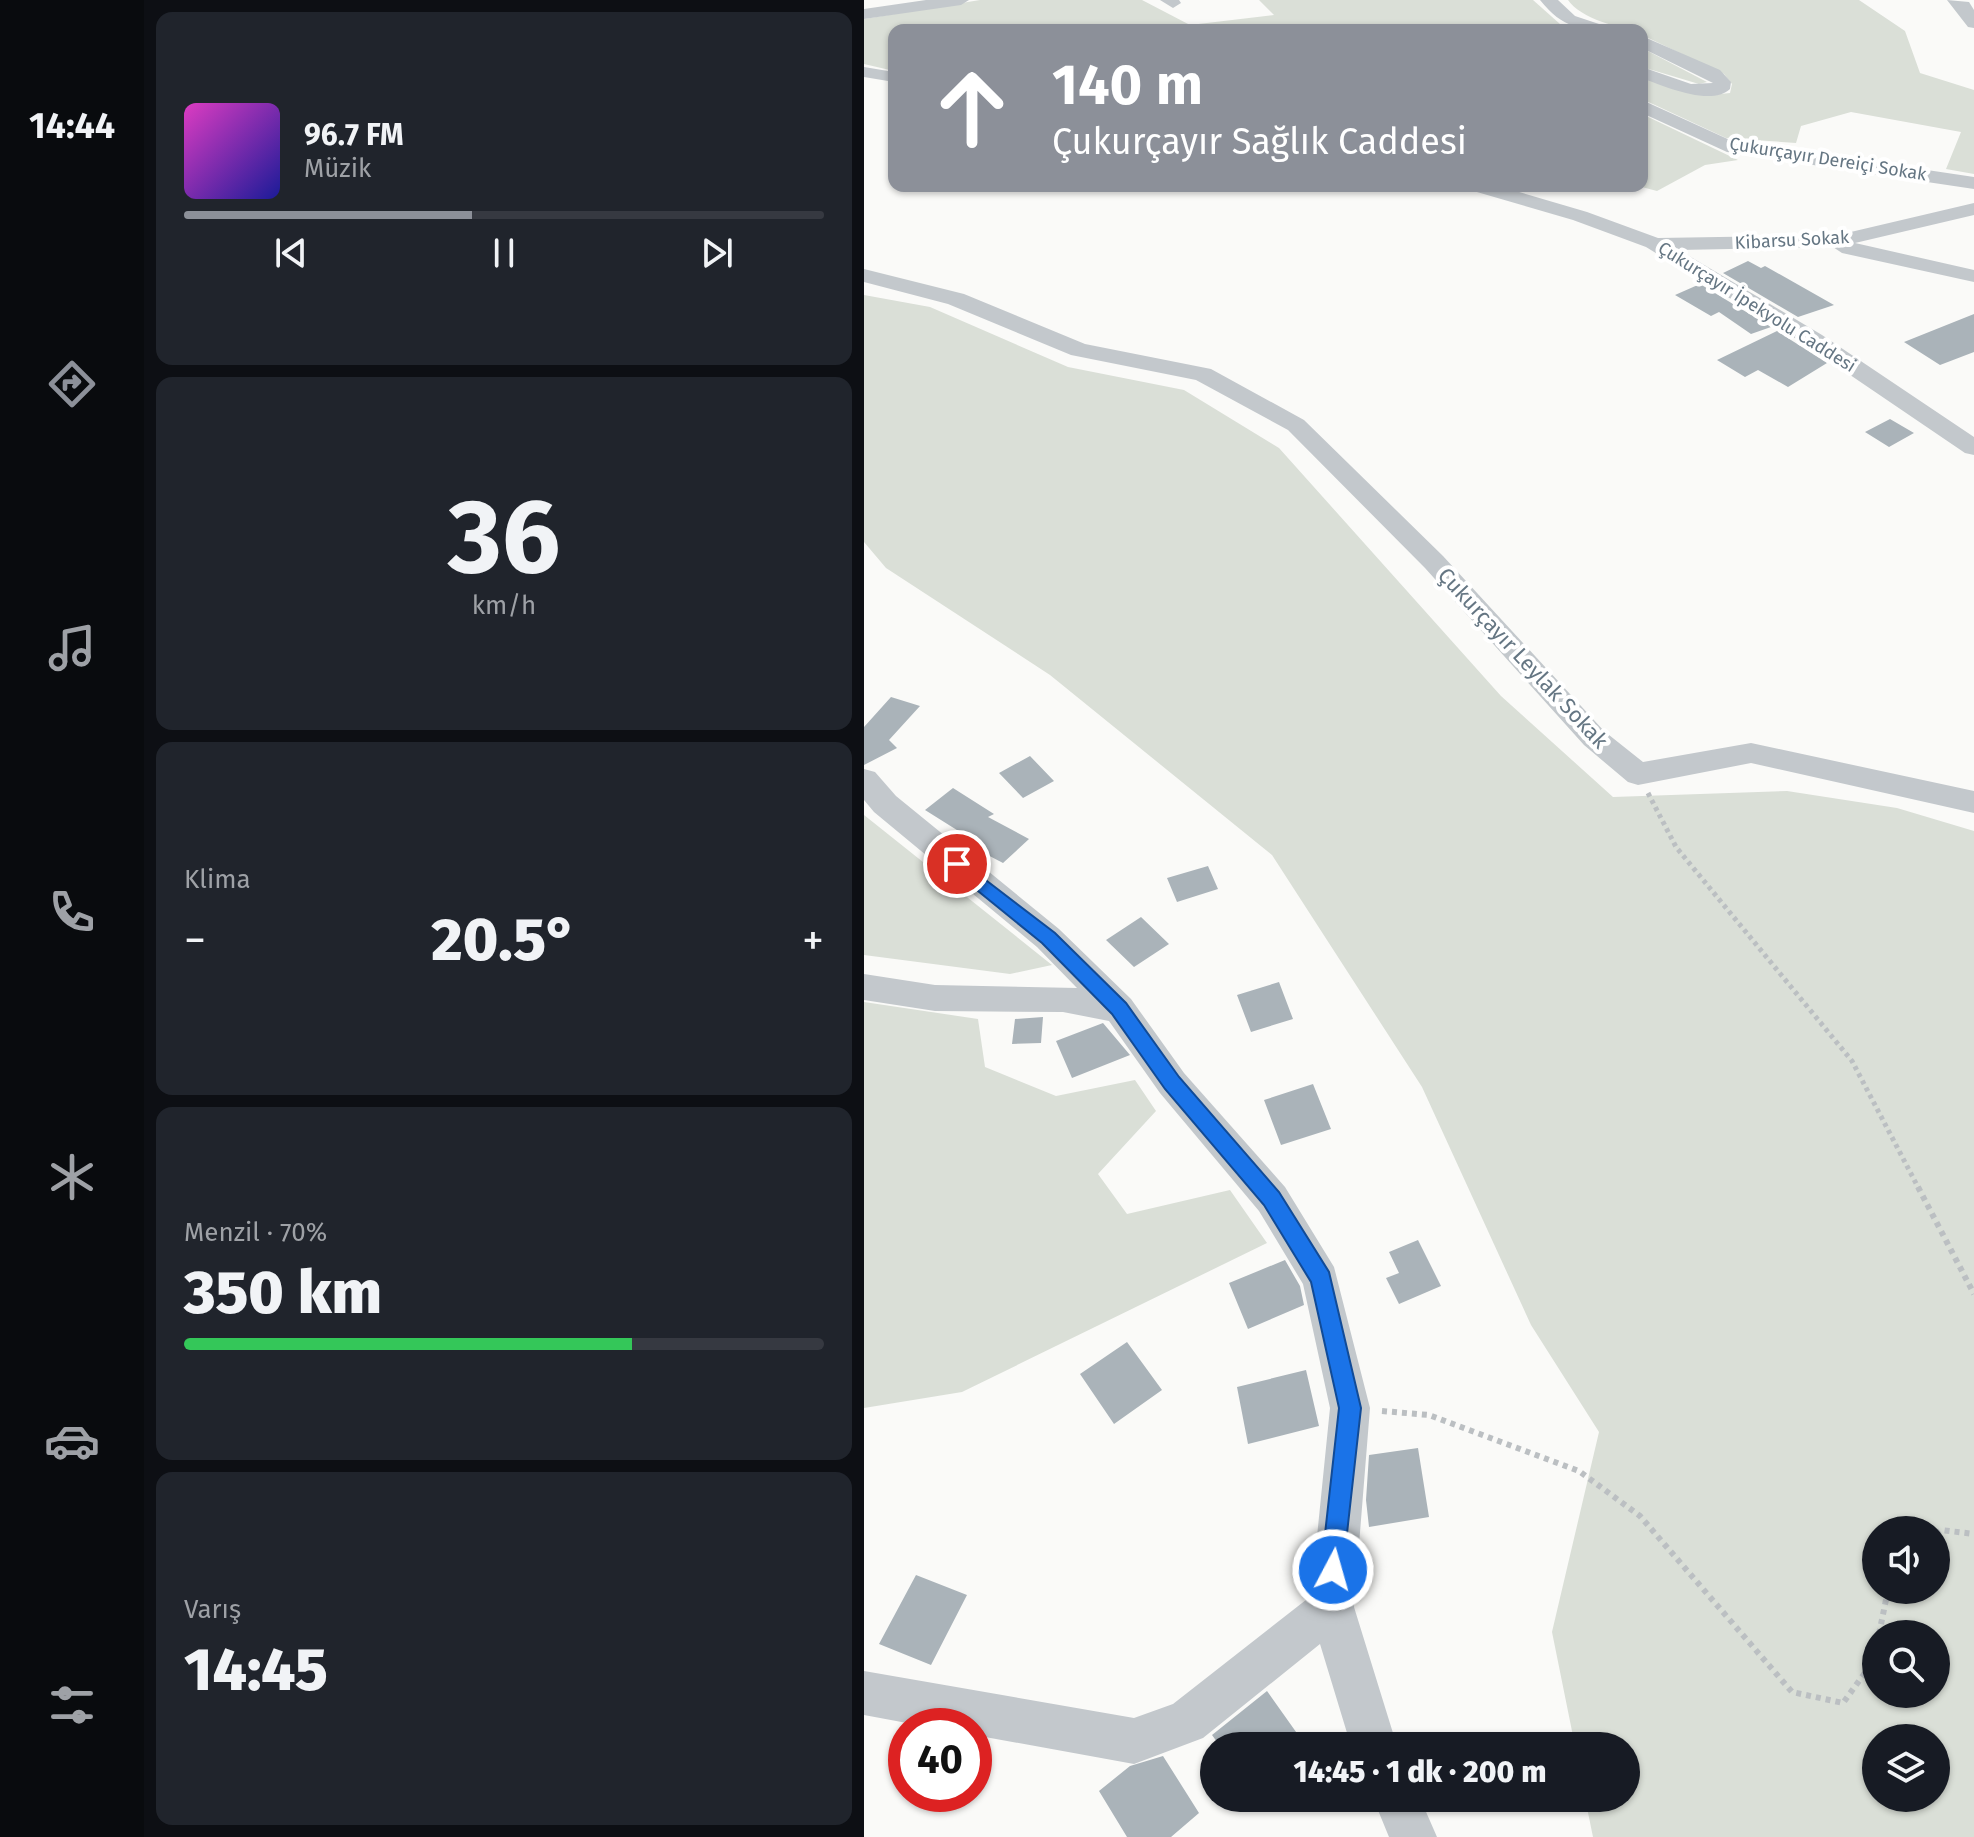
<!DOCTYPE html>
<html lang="tr">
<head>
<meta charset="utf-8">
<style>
	:root { --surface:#171b24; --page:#20242c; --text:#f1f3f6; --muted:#9ea1a6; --line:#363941; --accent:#8c9099 }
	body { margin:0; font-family:"Fira Sans",sans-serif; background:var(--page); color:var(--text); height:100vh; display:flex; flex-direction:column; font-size:30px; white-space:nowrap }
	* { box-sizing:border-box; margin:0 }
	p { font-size:26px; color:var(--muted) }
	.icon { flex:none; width:44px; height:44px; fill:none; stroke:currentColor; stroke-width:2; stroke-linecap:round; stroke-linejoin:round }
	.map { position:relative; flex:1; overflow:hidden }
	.drawer { display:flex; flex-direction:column; gap:12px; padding:12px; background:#0d0f14; width:720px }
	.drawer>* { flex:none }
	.top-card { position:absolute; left:24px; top:24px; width:760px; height:168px; border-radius:16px; box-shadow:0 2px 6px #0004; background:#8c9099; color:#fff; overflow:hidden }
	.tools { position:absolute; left:998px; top:1516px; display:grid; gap:16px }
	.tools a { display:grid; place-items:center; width:88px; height:88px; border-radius:50%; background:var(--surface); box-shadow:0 2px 6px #0004; font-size:40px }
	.speed { position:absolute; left:24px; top:1708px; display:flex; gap:16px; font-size:40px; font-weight:700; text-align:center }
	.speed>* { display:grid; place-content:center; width:104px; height:104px; border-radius:50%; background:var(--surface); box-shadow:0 2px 6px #0004; line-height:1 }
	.speed .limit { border:12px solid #d22; background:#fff; color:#111 }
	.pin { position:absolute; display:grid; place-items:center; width:68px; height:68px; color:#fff; margin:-34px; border:4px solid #fff; border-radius:50%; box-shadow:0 2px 8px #0007 }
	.me { position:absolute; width:88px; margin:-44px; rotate:6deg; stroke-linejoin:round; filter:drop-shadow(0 0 6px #0008) }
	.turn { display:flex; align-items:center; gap:28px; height:168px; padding:0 32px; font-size:36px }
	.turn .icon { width:104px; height:104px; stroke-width:2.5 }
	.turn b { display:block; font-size:56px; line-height:68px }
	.big { font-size:60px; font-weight:800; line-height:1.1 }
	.drawer .card { flex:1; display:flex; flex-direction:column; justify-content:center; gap:12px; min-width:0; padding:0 28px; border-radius:16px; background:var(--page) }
	.drawer .dial { align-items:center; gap:0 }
	.dial b { font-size:104px; line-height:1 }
	.song { display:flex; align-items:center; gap:24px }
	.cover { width:96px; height:96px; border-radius:12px; background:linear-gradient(135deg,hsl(310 70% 55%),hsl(240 70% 35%)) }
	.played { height:8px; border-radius:4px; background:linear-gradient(90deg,var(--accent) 45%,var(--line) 45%) }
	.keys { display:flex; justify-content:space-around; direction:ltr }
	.heat { display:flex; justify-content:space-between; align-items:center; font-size:44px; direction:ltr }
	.charge { height:12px; border-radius:6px; background:linear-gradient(90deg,#34c759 70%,var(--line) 0) }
	.trip { position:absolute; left:336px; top:1732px; width:440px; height:80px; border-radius:40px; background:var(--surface); box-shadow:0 2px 6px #0004; font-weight:800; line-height:80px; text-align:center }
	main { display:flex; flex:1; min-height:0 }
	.tabs { display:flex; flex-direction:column; width:144px; justify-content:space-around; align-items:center; background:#090b0e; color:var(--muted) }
	.tabs .icon { width:56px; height:56px }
	.tabs .current { color:var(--accent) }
	.tabs b { font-size:36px; color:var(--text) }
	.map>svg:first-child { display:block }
	.green { fill:#dadfd7; fill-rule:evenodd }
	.building { fill:#aab3b9 }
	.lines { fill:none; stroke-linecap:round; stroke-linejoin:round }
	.path-far1 { stroke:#bbbfc2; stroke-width:5; stroke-dasharray:4 4; stroke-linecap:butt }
	.path { stroke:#bbbfc2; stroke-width:6; stroke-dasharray:5 5; stroke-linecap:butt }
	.minor { fill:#c3c8cc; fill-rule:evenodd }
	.route { fill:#1a73e8; stroke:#114b97; stroke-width:2 }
	.labels { text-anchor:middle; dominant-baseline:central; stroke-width:8; stroke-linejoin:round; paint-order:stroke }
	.far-street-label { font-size:18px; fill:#657683; stroke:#fff }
	.street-label { font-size:22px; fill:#657683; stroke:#fff }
</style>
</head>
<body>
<main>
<nav class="tabs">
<b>14:44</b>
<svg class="icon current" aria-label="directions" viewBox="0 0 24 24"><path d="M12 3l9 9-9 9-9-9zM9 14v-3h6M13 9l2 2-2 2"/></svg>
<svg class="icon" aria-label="music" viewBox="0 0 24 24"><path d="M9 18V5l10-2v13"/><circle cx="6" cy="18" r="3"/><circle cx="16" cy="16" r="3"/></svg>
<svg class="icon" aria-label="phone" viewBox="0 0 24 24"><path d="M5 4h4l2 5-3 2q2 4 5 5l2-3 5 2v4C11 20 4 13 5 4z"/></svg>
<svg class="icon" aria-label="climate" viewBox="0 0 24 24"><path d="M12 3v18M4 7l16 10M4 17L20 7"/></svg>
<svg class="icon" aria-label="car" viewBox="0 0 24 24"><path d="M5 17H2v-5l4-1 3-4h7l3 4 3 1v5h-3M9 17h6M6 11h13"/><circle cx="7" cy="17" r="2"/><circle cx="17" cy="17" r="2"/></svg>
<svg class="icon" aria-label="filters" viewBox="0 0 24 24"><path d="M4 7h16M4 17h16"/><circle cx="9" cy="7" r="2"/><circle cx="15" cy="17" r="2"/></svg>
</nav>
<section class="drawer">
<div class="card">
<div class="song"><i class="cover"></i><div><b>96.7 FM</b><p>Müzik</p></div></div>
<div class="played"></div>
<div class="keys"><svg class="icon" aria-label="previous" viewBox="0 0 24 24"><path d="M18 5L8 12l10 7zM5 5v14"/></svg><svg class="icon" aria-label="pause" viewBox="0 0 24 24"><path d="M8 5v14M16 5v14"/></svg><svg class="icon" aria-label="next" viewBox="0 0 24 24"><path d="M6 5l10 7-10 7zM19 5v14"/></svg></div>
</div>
<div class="card dial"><b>36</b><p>km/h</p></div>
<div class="card"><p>Klima</p>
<div class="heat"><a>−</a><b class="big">20.5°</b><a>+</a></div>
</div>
<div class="card"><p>Menzil · 70%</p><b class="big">350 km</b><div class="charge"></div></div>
<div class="card"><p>Varış</p><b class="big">14:45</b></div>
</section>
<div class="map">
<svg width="1110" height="1837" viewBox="0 0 1110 1837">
	<rect width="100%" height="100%" fill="#fafaf8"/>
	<path class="green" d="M116,0h162l48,25 84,-10 -15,-15h274l27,24 25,6h-691v41l-30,-7v-45z
		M704,0h291l46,31 15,42 54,17v84l-28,-5 15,-37 -110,-20 -50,14 -5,17 -70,-5 -84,-39v-22l69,18 19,-2 2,-9 -8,-10 -82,-39v-5c-21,0 -62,-12 -74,-30z
		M778,48l65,34 -8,2 -57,-17z
		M778,114l96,46 -33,5 -48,26 -19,-5h4z
		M0,295l66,12 138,60 116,23 95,58 222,248 112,101 174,-6 110,17 77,23v1006h-381l-8,-39h41v-52h-51l-23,-114 47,-200 -68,-107 -109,-238 -150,-232 -222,-180 -164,-107 -22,-26zM1012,1530h60v60h-60zM1012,1634h60v60h-60zM1012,1738h60v60h-60z
		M0,815l188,150 -42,9 -146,-19z
		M0,1002l114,17 7,48 71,29 79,-16 21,31 -58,63 29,40 103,-24 37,53 -305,149 -98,16z"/>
	<path class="building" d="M884,261l13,7 4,-2 69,39 -36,12 -75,-44z
		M836,284l71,43 -20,7 -32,-22 -8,4 -36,-21z
		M1110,314v38l-34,13 -36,-23z
		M913,331l50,32 -39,24 -30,-17 -13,7 -28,-17z
		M1026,419l24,14 -25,14 -24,-15z
		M27,697l29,9 -31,34 8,8 -33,17v-38z
		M166,756l24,25 -31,17 -24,-25z
		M89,788l41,26 -6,3 41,22 -26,24 -23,-12 4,-4 -59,-37z
		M344,866l10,23 -41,13 -10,-24z
		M277,917l28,27 -35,23 -28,-27z
		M415,982l14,37 -42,13 -14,-37z
		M179,1017l-2,26 -29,1 3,-25z
		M239,1023l27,32 -58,23 -16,-37z
		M449,1084l18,45 -50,16 -17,-45z
		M554,1240l23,46 -42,18 -13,-26 13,-5 -10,-21z
		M421,1260l15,26 4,19 -56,24 -19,-46z
		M263,1342l35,48 -48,34 -34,-50z
		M442,1370l13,56 -71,18 -11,-57z
		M554,1448l11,69 -60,10 -3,-27 3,-45z
		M52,1575l51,20 -36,70 -52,-21z
		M403,1691l39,55h-86l-8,-11z
		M299,1756l36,57 -28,24h-44l-28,-46 31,-25z"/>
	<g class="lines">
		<path class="path-far1" d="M784,793l28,54 176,214 67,128"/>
		<path class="path" d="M1054,1187l56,107
			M518,1411l47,4 150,56 61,45 152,176 51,11 29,-40 4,-17
			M1072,1534l5,-4 33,4
			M1015,1634l9,-44"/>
		<path class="minor" d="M62,0h43l-8,5 -97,14v-10z
			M296,0h19l2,3 -8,5z
			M676,0h18l17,16 42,14c-36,0 -54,-1 -77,-30z
			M1083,0l22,2 5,8v18l-6,-1z
			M778,36l78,34 11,12 -1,7c-19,18 -67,-3 -88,-11v-11l49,17 22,-1 -71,-35z
			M0,67l30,5v10l-30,-5z
			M778,100l90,41 242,36v12l-247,-37 -85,-39z
			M603,186h32l88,26 71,26 180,-3 136,-32v12l-119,28 119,27v12l-132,-29 -9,-6 -154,3 143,85 152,102v18l-9,-2 -159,-108 -160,-98 -73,-27 -103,-30z
			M0,269l100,25 121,50 126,25 93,51 139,136 161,175 39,31 108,-19 223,48v22l-223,-50 -113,22 -10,-3 -44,-37 -159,-177 -137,-138 -92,-50 -125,-25 -123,-51 -84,-22z
			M0,769l11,3 21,24 163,133 72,70 53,74 101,114 49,80 36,141 -16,199 43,139h-46l-31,-102 -117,94 -69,26 -160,-29v-9h-51l-59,-11v-44l270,47 39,-14 138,-108 19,-188 -27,-124 -44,-73 -99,-118 -51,-72 -46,-9 -128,-1 -71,-11v-26l71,11 142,3 -40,-41 -163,-135 -10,-12z
			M509,1798h47l17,39h-48z"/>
	</g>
	<path class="route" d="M93,858l98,75 71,70 53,74 100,115 50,80 32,136 -19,170 -9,4 -8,-4 -4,-8 18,-162 -28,-126 -47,-77 -99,-116 -53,-75 -70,-71 -91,-74 -3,-5z"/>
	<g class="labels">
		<g class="far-street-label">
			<text transform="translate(964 159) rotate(9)">Çukurçayır Dereiçi Sokak</text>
			<text transform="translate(928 240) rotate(-3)">Kibarsu Sokak</text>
			<text transform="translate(893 307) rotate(32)">Çukurçayır İpekyolu Caddesi</text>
		</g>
		<g class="street-label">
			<text transform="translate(659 658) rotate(47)">Çukurçayır Leylak Sokak</text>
		</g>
	</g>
</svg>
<div class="tools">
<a><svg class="icon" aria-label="sound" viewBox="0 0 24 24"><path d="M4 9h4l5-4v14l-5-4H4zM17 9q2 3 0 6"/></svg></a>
<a><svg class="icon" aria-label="search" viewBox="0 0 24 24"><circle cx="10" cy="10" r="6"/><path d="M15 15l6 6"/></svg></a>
<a><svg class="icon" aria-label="layers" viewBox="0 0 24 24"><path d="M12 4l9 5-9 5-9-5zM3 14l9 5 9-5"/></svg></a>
</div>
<div class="speed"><div class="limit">40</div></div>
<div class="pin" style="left:93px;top:864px;background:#d93025"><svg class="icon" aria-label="arrive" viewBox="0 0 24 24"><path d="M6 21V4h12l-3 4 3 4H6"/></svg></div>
<svg class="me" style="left:469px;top:1570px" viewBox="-20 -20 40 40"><circle r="17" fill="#1a73e8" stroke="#fff" stroke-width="3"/><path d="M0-11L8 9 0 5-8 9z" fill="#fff"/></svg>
<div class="trip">14:45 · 1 dk · 200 m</div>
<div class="top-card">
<div class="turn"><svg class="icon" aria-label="ahead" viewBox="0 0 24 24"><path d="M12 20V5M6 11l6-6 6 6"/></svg><div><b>140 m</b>Çukurçayır Sağlık Caddesi</div></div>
</div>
</div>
</main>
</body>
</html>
